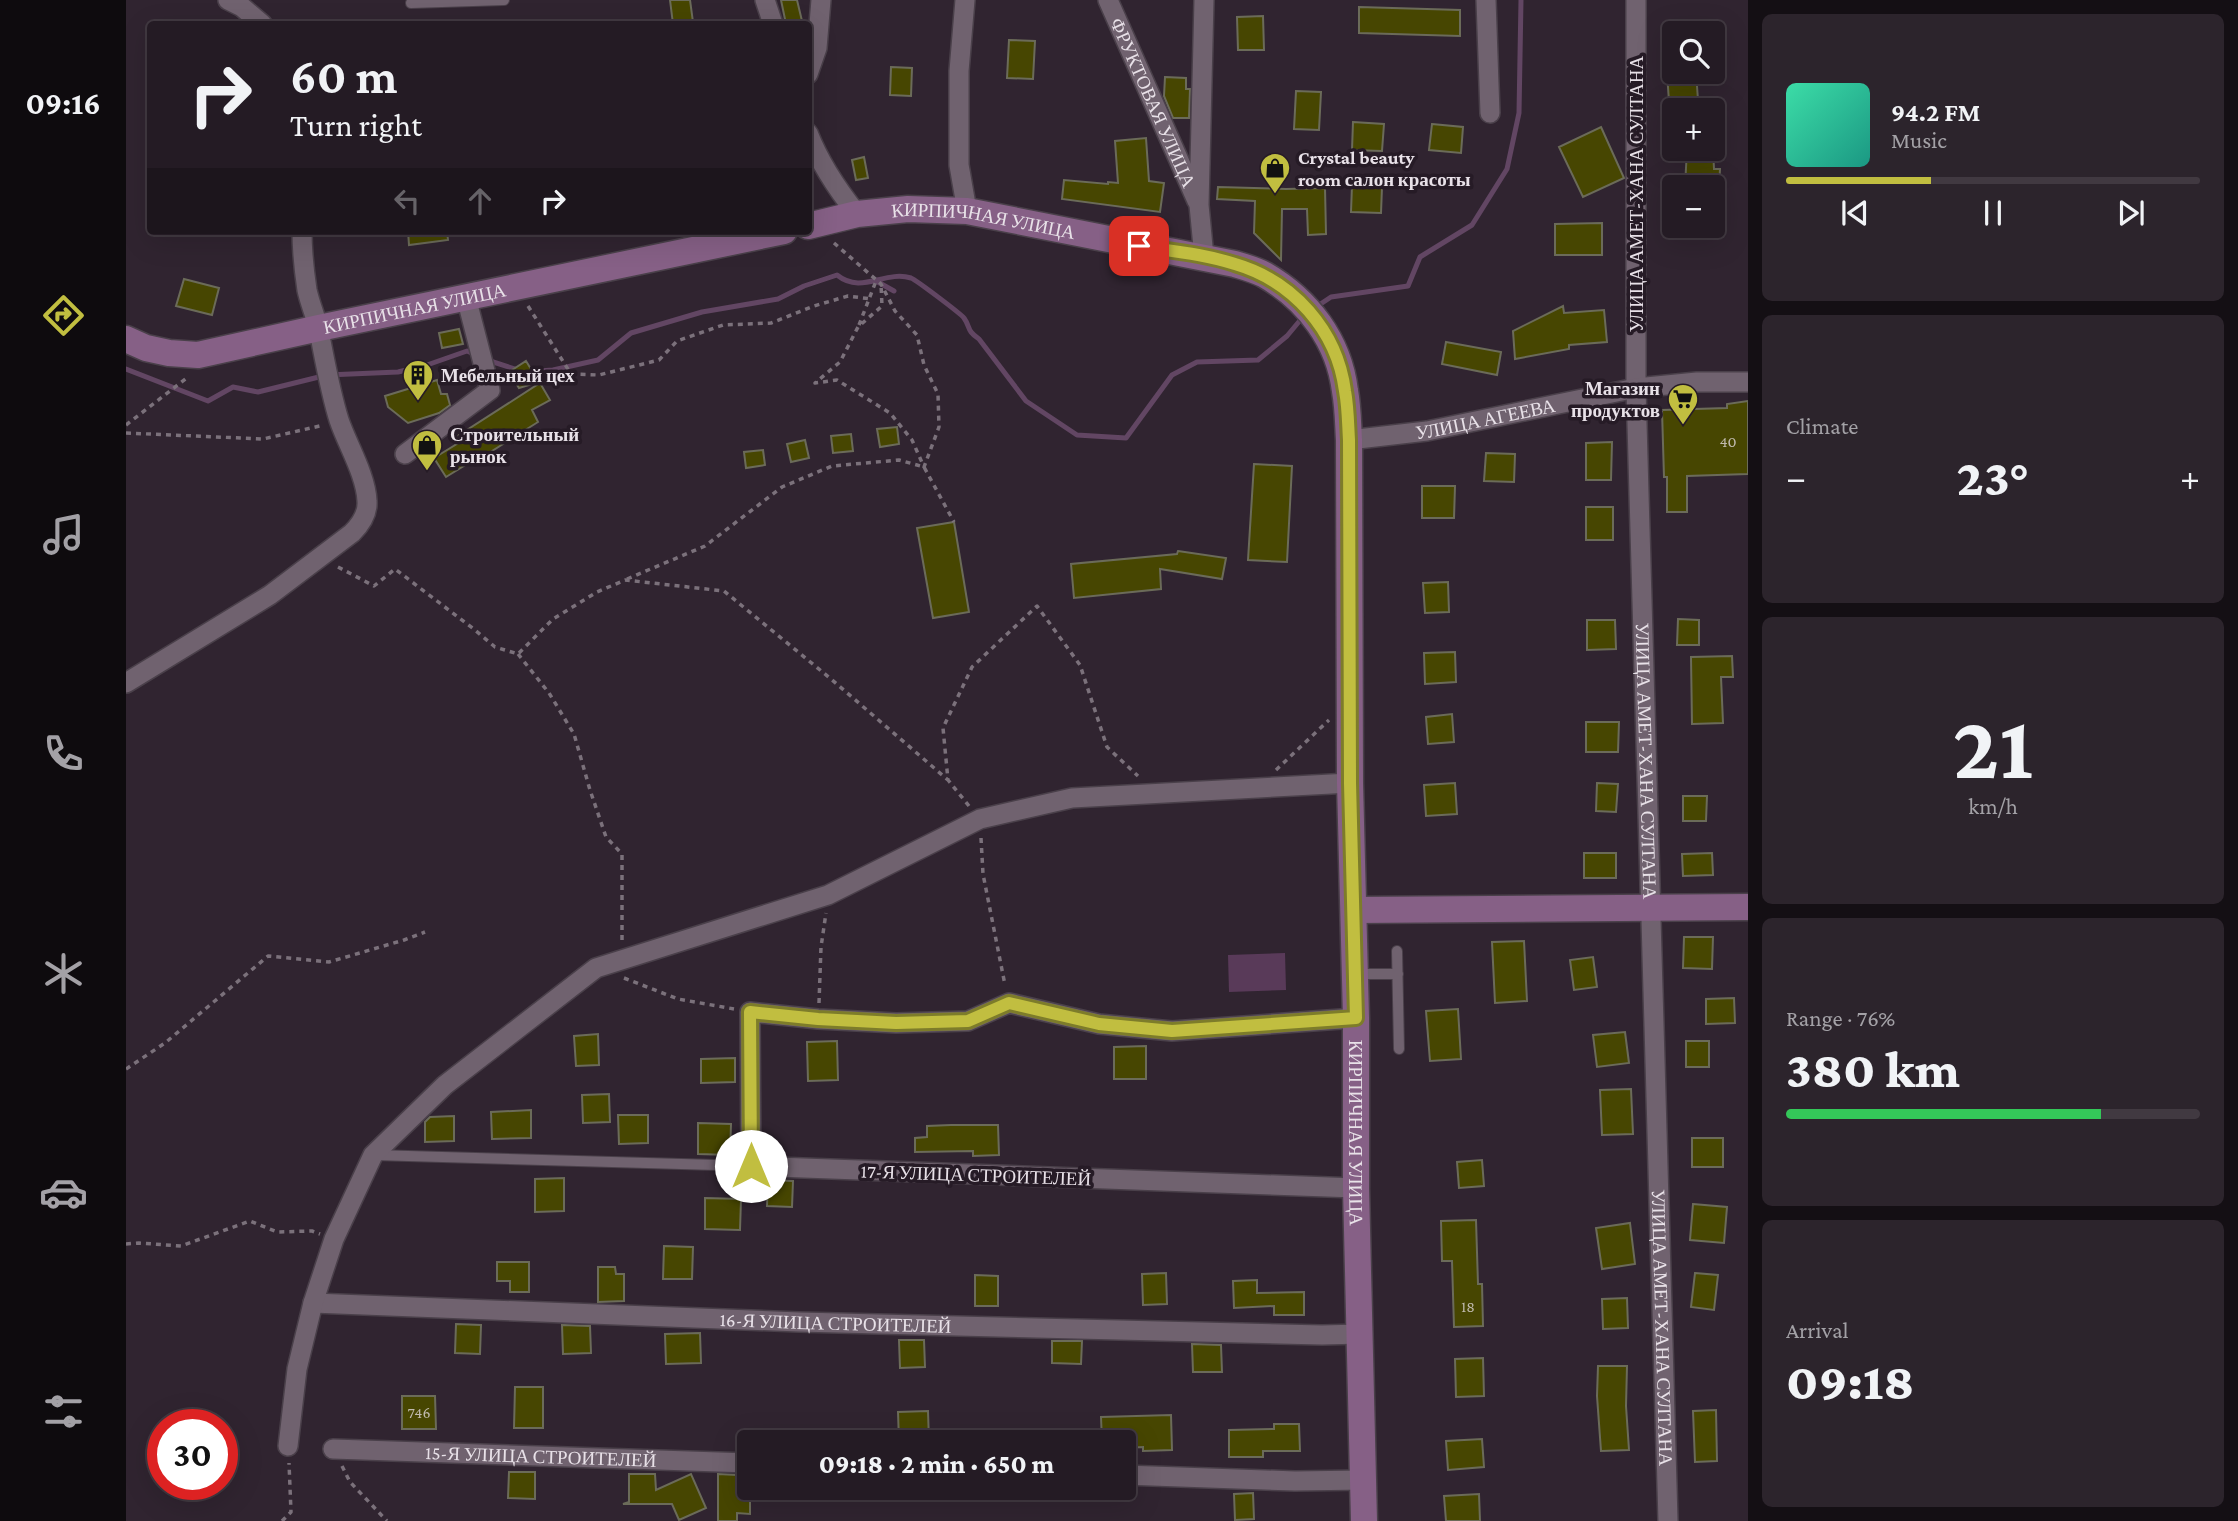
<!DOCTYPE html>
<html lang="en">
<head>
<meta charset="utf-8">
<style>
	:root { --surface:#241b24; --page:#2c242c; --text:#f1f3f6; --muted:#a3a1a6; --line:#413941; --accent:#c1be40 }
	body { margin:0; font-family:"Crimson Pro",serif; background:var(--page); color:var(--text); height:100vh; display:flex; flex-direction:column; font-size:26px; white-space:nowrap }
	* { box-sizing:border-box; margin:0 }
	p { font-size:23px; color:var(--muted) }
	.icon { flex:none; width:38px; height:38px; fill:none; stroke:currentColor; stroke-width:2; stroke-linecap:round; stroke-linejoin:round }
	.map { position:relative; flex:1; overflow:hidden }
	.sheet { display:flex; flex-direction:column; gap:14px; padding:14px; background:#140f14; width:490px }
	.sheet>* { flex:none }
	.guide { position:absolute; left:21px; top:21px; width:665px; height:214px; border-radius:7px; box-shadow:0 7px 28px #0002,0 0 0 2px var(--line); background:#241b24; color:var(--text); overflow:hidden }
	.tools { position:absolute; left:1536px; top:21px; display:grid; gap:14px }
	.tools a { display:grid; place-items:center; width:63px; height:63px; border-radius:7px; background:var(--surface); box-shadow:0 7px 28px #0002,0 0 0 2px var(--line); font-size:35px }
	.speed { position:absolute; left:21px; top:1409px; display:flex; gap:14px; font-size:35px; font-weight:700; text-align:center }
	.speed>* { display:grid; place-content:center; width:91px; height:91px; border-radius:50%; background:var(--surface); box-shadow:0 7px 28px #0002,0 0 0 2px var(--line); line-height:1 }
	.speed .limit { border:10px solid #d22; background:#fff; color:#111 }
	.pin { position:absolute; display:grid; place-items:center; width:60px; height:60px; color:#fff; margin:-30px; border-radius:14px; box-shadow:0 4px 10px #0006 }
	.me { position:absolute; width:77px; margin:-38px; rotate:0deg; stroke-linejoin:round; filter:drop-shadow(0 0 5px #0008) }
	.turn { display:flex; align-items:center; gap:24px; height:147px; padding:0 28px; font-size:32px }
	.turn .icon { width:91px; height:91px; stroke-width:2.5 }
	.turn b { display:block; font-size:49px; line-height:60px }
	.lanes { display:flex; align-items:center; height:66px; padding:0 28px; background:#0003; justify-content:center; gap:35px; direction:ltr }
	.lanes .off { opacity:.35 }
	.big { font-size:52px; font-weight:800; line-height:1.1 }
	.sheet .tile { flex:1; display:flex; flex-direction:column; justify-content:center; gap:10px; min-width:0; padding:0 24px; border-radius:10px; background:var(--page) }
	.sheet .dial { align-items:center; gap:0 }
	.dial b { font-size:91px; line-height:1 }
	.song { display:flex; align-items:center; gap:21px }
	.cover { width:84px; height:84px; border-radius:10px; background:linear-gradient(135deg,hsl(160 70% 55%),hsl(170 70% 35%)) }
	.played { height:7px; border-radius:4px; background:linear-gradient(90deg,var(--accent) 35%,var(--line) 35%) }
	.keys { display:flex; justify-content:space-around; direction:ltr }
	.heat { display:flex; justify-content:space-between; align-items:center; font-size:38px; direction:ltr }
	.charge { height:10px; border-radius:5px; background:linear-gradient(90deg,#34c759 76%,var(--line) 0) }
	.trip { position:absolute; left:611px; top:1430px; width:399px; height:70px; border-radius:7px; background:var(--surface); box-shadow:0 7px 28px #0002,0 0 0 2px var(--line); font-weight:800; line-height:70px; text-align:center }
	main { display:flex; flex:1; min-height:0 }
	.dock { display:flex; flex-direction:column; width:126px; justify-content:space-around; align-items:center; background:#0e0b0e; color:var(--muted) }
	.dock .icon { width:49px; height:49px }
	.dock .current { color:var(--accent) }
	.dock b { font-size:32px; color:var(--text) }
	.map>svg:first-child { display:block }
	.green { fill:#593a59 }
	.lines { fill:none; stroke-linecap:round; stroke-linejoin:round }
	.stream { stroke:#624663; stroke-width:5 }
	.building { fill:#474601; stroke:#6b6b59; stroke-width:2 }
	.lane-casing { stroke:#4a404a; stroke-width:12 }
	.street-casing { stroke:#4a404a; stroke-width:22 }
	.secondary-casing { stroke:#4a404a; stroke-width:29 }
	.path { stroke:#7b717b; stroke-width:3.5; stroke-dasharray:5 5; stroke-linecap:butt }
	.lane { stroke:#70626f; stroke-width:10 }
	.street { stroke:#70626f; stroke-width:19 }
	.secondary { stroke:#866086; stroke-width:26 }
	.route-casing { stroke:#7d7c2a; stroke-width:18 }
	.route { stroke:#c1be40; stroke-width:12 }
	.labels { text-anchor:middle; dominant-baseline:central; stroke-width:7; stroke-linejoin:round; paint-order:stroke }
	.number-label { font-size:16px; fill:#c0baae }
	.street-label { font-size:19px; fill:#e8e1e8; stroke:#261b26 }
	.poi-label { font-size:19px; font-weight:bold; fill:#e8e1e8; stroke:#261b26; text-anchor:start }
</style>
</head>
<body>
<main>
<nav class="dock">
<b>09:16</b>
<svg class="icon current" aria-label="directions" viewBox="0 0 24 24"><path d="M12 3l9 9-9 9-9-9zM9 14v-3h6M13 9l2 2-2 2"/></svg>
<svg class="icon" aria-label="music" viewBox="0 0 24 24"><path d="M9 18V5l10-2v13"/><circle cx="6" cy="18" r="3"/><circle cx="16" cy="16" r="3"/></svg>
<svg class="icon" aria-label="phone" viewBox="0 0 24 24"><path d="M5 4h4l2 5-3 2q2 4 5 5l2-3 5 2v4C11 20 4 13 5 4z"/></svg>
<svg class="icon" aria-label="climate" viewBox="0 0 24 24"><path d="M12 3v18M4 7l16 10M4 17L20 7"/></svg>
<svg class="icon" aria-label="car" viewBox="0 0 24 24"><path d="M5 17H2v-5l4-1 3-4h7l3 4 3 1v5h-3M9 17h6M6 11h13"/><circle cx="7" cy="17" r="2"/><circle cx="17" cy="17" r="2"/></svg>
<svg class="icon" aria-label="filters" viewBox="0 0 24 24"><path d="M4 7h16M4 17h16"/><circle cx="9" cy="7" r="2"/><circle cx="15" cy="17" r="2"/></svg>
</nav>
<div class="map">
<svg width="1622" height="1521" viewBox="0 0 1622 1521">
	<rect width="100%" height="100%" fill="#302430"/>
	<path class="green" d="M1159,953l1,37 -57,2 -1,-37z"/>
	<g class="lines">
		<path class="stream" d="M750,281l18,10
			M1190,307l15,-10 77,-11 12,-29 52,-32 35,-56 12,-56 2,-113
			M361,360l37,12 29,-2 45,-10 33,-27 71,-21 76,-13 26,-13 33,-11c25,20 47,-5 74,3 5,2 49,35 53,40 7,10 2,12 15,21l47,62 51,34 49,3 46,-63 25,-13 61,-2 29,-24 15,-18
			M0,369l82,32 25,-14 25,5 69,-17 71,-3 29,-7 40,-14 7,3"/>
	</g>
	<path class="building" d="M544,0h20l3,22 -20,2z
		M655,0h16l5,21 -16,3z
		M1233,7l101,3v26l-101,-3z
		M1137,16l1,34h-26l-1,-33z
		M883,40l26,1 -2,38 -26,-1z
		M765,67l21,1 -1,28 -21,-1z
		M1541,72h29l2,28 -29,2z
		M1039,77l21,1v11h4l-1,29h-16l-9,-22z
		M1170,91l25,1 -2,38 -25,-1z
		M1227,122l31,2 -2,27 -30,-1z
		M1306,124l31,3 -2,26 -32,-3z
		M1475,127l23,51 -41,19 -24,-50z
		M1020,138l3,43 15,2 -4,29 -98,-13 2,-19 44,4v-2l10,1 -3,-42z
		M1561,149h26l1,20h6l-1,18h-34z
		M738,157l4,21 -12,2 -4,-20z
		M1226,185l30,2 -1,26 -30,-1z
		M1092,187l68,2 39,-1 1,46 -18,1 -1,-26h-25l-1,51 -27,-27 1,-32 -38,-2z
		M1476,223v32h-47v-31z
		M282,231h39l1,9 -39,5z
		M58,279l35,9 -7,27 -36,-9z
		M1437,306l1,7 40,-3 3,32 -38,3v4l-54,10 -2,-28z
		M333,329l4,15 -21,4 -3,-15z
		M1320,342l55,10 -4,23 -55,-11z
		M400,361l13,21 -20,6 -10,-16z
		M311,380l4,14h6l3,11 -11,8 -31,10 -20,-16 -3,-11z
		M414,383l10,17 -18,10 6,12 -65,41 -1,-2 -26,16 -12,-19 26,-16 -4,-5z
		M1622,401v73l-61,2v36h-20v-35h-3l-2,-67 65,-2v-4z
		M771,427l2,17 -19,3 -3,-18z
		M725,434l2,17 -20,2 -2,-17z
		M679,440l4,18 -18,4 -4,-18z
		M1486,442l-1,38h-25v-37z
		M637,450l2,15 -19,3 -2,-16z
		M1360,453l29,1 -1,28 -30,-1z
		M1128,464l38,2 -5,96 -39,-2z
		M1296,486h33l-1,32h-32z
		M1460,507h27v33h-27z
		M828,522l15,90 -36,6 -16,-90z
		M1052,551l48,7 -4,21 -62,-10 1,20 -87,9 -3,-34 106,-10z
		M1322,582l1,30 -24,1 -2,-30z
		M1552,619l21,1v25h-22z
		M1461,620h28l1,29 -29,1z
		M1329,652l1,30 -31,2 -1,-31z
		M1606,656l1,21h-12l2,46 -31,1 -1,-67z
		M1326,714l2,28 -26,2 -2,-27z
		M1460,722h33l-1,30h-32z
		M1329,783l2,31 -31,2 -2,-31z
		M1471,783l21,1 -2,28 -20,-1z
		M1557,796h24l-1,25h-23z
		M1458,853h32v25h-32z
		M1586,853l1,22 -30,1 -1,-22z
		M1558,937h29l-1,32 -29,-1z
		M1398,941l3,60 -32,2 -3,-61z
		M1467,957l4,30 -23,3 -4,-30z
		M1608,998l1,25 -29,1v-25z
		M1332,1009l3,50 -31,2 -4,-50z
		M1499,1032l4,31 -32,4 -4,-32z
		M472,1034l1,31 -23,1 -2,-30z
		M711,1041l1,39 -30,1 -1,-39z
		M1560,1041h23v26h-23z
		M1020,1046v33h-32v-32z
		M609,1058v24l-34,1v-24z
		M1505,1089l2,45 -31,1 -2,-45z
		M483,1094l1,28 -27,1 -1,-28z
		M405,1110v28l-39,1 -1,-27z
		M492,1115h30v28l-29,1z
		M328,1116v25l-29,1v-20l5,-5z
		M572,1123l33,1 -1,31 -32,-1z
		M825,1125h47l1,30 -26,1v-5l-58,1v-14l12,-1v-11z
		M1566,1138h31v29h-31z
		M1356,1160l2,26 -25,2 -2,-26z
		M438,1178v33l-29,1v-33z
		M642,1180l25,1 -1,26 -25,-1z
		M579,1198l36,1 -1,31 -35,-1z
		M1567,1204l34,3 -3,36 -34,-3z
		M1350,1220l2,64h4l1,42 -29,1 -2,-66h-10l-1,-40z
		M1504,1223l5,41 -33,5 -6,-41z
		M538,1246l29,1 -1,32h-29z
		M371,1262h32v30h-19v-11h-13z
		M472,1267h17l1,7h8v27l-26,1z
		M1040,1273l1,31 -24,1 -1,-31z
		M1569,1273l23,2 -4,35 -23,-3z
		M849,1275l23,1v30h-23z
		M1131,1280v13l47,-1v23h-30v-9l-40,2 -1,-27z
		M1501,1298l1,30 -25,1 -1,-30z
		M330,1324l25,1 -1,29 -25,-1z
		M436,1325l28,1 1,27 -28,1z
		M574,1333l1,30 -35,1 -1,-30z
		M773,1340h25l1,27 -25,1z
		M926,1341h30l-1,23 -29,-1z
		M1066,1344l29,1 1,27h-29z
		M1357,1358l1,38 -28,1 -1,-38z
		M1472,1366h29l-1,40 3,44 -28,1 -4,-55z
		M389,1387h28v41h-29z
		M276,1396h33l1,33h-34z
		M1590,1410l1,51 -22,1 -2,-51z
		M802,1411l1,31h-30l-1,-30z
		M1045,1415l1,35 -29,1v-4l-19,1v-6h-22l-1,-25z
		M1148,1424h25l1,27h-37v6h-34v-27l45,-1z
		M1356,1439l2,28 -36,3 -2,-29z
		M383,1472h26v27l-27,-1z
		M503,1474h26l1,16 35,-16 15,34 -27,12 -7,-16h-49l6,-2z
		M592,1474l19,1v17l13,1v21l-13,-1v8h-19z
		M1127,1493l1,26 -19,1 -1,-26z
		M1353,1494l1,27h-34l-2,-25z"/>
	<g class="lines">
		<g class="lane-casing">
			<path id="lane" d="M285,3l93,-3
				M1271,951l2,98
				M1230,974h42
				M248,1155l377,11"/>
		</g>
		<g class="street-casing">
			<g id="street">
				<path d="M102,0l14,7 20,17"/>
				<path d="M639,0l8,24"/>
				<path d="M839,0l-6,71v94l8,46"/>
				<path id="s1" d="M982,0l89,201"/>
				<path d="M1360,0l4,113"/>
				<path id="s2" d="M1510,0v388l32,1133"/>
				<path d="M682,74l9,-26 4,-48"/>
				<path d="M682,133c12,31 29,56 49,81"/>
				<path d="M1078,257l-5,-52 5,-205"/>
				<path id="s3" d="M1223,440l78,-9 209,-43 61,-6h51"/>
				<path d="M279,454l85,-64 -24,-93"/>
				<path d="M0,683l144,-88 82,-62c9,-9 16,-19 15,-32 -1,-26 -20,-57 -28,-81 -9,-29 -14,-59 -20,-89 -3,-14 -9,-27 -12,-41 -3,-20 -5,-39 -5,-59"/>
				<path d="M1230,1188l-605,-22 -1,-154 68,7 78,4 72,-2 41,-18 90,21 73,7 184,-13"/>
				<path id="s4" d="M187,1303l486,19 523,13 39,-1"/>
				<path d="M162,1446l9,-77 16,-66 21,-64 39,-84 72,-70 151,-117 232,-73 152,-76 92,-21 278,-15"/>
				<path id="s5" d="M207,1449l416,14"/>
				<path d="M998,1475l171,6 69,-1"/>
			</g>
		</g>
		<g class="secondary-casing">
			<g id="secondary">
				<path id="s6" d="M682,226l49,-12 51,-5 59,2 268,53c10,3 21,6 30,11 43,25 74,66 80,116 3,16 3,33 4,49l1,343 6,235v170l8,333"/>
				<path id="s7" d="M0,339l20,9 23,5 29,2 121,-27 465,-97"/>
				<path d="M1228,910l394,-3"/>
			</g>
		</g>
		<path class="path" d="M708,243l47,41 14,27 22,24 7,30 14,29 1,33 -15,40 -12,-27 -22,-27 -53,-33 -22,3 25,-21 18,-35 24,-21 -1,-22
			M402,306l43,68 28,1 60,-15 18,-19 46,-16 48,-2 43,-17 34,-10 23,3
			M733,325l17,-44
			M0,425l62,-48
			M0,433l137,6 61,-14
			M212,567l36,19 21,-17 80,61 20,17 23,7 35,-35 44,-27 28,-12 99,11 107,88 117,101
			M501,579l78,-33 77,-59 50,-21 67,-6 25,7 30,55
			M392,654l31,39 25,41 16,56 16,47 16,17v87
			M1150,770l53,-50
			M843,806l-21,-26 -5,-52 29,-61 65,-61 43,59 27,82 31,29
			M855,838l2,36 22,111
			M498,978l54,21 56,10
			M693,1003l2,-56 5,-34
			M0,1069l39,-26 103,-87 61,6 75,-22 21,-8
			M0,1244l13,-1 42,3 69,-25 27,11 35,-1 8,3
			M216,1466l8,16 37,39
			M156,1521l9,-9 -2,-49"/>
		<use href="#lane" class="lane"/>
		<use href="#street" class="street"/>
		<use href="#secondary" class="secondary"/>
	</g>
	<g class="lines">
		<g class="route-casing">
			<path id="route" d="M625,1166l-1,-154 68,7 78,4 72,-2 41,-18 90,21 73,7 184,-13 -6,-235 -1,-343c-1,-16 -1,-33 -4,-49 -8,-61 -52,-110 -110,-127 -31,-10 -64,-13 -96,-18"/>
		</g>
		<use href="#route" class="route"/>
	</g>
	<defs>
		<g id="shop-pin" transform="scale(1.575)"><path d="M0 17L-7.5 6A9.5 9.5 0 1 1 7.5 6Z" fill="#c1be40" stroke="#261b26"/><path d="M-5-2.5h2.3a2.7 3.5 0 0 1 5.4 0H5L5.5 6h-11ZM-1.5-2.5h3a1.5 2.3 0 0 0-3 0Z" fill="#111"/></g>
		<g id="building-pin" transform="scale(1.575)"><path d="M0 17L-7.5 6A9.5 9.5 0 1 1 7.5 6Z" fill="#c1be40" stroke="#261b26"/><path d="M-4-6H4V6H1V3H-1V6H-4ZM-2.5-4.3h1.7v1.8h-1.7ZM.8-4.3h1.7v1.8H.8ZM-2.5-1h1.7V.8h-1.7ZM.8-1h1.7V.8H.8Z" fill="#111"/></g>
		<g id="supermarket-pin" transform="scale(1.575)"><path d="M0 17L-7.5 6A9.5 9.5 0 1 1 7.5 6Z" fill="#c1be40" stroke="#261b26"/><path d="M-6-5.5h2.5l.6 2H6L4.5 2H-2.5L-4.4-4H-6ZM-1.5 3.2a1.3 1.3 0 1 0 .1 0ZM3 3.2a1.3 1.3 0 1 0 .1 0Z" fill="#111"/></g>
	</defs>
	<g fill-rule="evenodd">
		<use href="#shop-pin" x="1149" y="168"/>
		<use href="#building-pin" x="292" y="375"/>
		<use href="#supermarket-pin" x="1557" y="399"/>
		<use href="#shop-pin" x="301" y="445"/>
	</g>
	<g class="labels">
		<g class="number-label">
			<text x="1602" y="441">40</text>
			<text x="1342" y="1306">18</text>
			<text x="293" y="1412">746</text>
		</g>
		<g class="street-label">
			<text stroke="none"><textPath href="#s1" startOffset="112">ФРУКТОВАЯ УЛИЦА</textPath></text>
			<text transform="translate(1510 194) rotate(-90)">УЛИЦА АМЕТ-ХАНА СУЛТАНА</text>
			<text stroke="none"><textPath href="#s6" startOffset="178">КИРПИЧНАЯ УЛИЦА</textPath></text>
			<text stroke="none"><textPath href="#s7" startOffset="296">КИРПИЧНАЯ УЛИЦА</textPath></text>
			<text stroke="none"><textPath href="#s3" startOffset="138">УЛИЦА АГЕЕВА</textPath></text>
			<text stroke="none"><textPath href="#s2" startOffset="761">УЛИЦА АМЕТ-ХАНА СУЛТАНА</textPath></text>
			<text stroke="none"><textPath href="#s6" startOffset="1354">КИРПИЧНАЯ УЛИЦА</textPath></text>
			<text transform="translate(850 1175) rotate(2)">17-Я УЛИЦА СТРОИТЕЛЕЙ</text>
			<text stroke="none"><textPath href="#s4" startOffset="523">16-Я УЛИЦА СТРОИТЕЛЕЙ</textPath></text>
			<text stroke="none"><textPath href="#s2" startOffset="1328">УЛИЦА АМЕТ-ХАНА СУЛТАНА</textPath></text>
			<text stroke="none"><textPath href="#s5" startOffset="208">15-Я УЛИЦА СТРОИТЕЛЕЙ</textPath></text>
		</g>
		<g class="poi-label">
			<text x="1172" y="157">Crystal beauty<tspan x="1172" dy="22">room салон красоты</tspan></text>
			<text x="315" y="375">Мебельный цех</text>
			<text x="1534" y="388" text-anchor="end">Магазин<tspan x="1534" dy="22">продуктов</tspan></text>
			<text x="324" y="434">Строительный<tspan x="324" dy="22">рынок</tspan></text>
		</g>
	</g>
</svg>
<div class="tools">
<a><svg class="icon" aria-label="search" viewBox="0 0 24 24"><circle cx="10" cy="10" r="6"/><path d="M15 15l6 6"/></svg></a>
<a>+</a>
<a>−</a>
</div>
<div class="speed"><div class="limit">30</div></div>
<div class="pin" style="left:1013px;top:246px;background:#d93025"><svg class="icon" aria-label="arrive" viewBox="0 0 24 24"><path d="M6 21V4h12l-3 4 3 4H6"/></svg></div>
<svg class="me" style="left:625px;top:1166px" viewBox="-20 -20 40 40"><circle r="19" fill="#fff"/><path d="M0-13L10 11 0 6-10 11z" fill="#c1be40"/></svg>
<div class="trip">09:18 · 2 min · 650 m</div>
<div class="guide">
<div class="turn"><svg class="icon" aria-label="right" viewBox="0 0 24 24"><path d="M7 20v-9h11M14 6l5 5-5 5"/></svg><div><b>60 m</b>Turn right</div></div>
<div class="lanes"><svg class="icon off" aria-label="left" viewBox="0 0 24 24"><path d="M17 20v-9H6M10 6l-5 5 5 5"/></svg><svg class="icon off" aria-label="ahead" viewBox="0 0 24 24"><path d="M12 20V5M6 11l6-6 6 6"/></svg><svg class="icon" aria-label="right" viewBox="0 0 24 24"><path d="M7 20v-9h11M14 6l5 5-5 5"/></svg></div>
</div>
</div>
<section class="sheet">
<div class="tile">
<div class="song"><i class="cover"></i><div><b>94.2 FM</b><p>Music</p></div></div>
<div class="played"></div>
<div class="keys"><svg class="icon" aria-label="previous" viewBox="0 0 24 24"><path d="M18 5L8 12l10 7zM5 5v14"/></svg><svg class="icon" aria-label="pause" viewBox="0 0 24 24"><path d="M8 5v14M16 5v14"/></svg><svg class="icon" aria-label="next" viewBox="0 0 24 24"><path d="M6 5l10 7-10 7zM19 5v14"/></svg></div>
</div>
<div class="tile"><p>Climate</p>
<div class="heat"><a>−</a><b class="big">23°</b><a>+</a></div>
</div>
<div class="tile dial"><b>21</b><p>km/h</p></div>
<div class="tile"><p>Range · 76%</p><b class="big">380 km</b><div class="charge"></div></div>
<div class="tile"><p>Arrival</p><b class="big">09:18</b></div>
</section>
</main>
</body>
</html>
